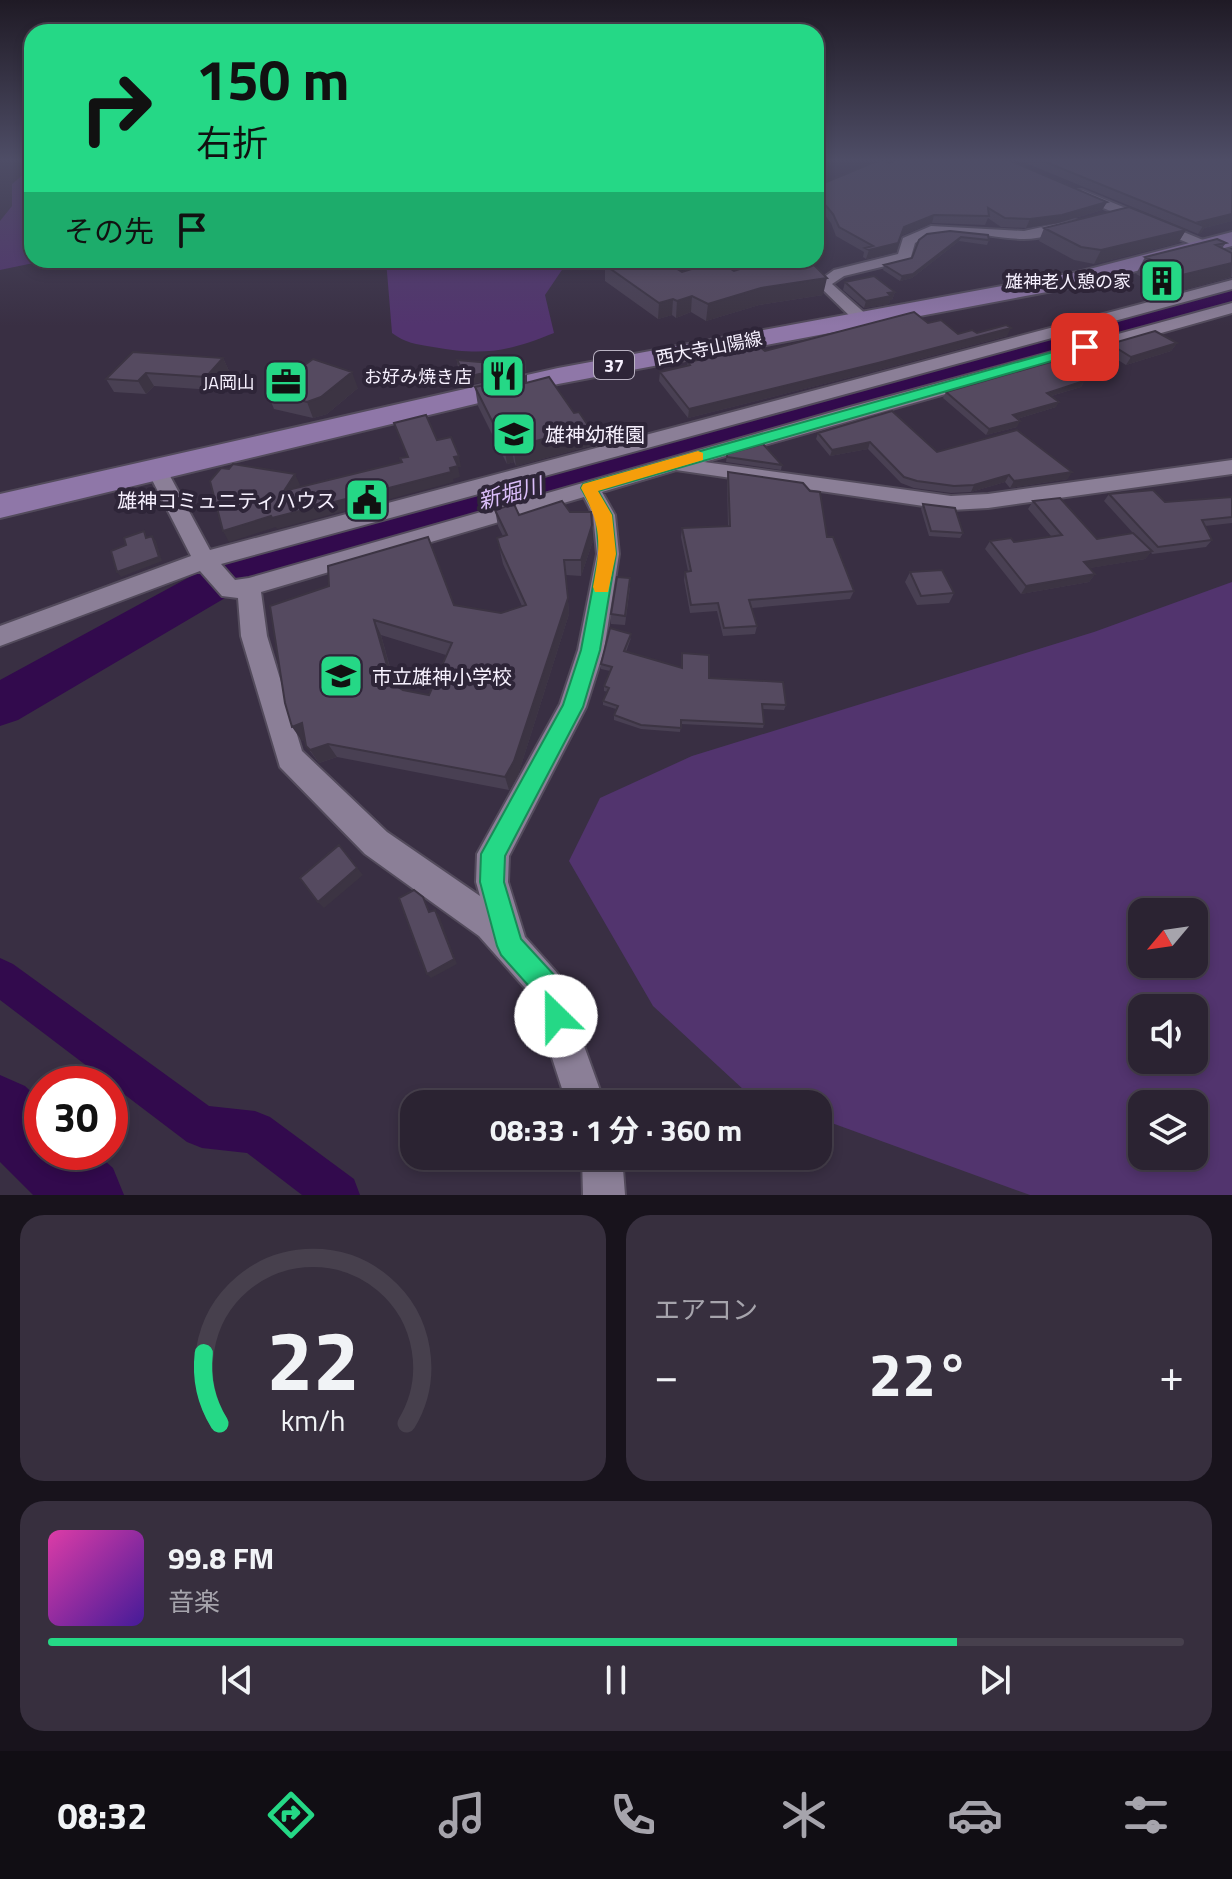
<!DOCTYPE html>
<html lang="ja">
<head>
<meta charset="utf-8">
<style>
	:root { --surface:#2b2332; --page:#372f3e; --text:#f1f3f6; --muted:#a6a4ac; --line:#47404d; --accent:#25d886 }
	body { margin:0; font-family:"Titillium Web","Noto Sans JP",sans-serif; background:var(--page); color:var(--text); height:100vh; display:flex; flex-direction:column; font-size:30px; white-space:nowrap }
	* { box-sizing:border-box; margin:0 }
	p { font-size:26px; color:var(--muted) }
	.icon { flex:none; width:44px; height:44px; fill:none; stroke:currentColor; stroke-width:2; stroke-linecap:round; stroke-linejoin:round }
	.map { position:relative; height:1195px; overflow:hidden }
	.panel { display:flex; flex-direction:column; gap:20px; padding:20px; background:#18131c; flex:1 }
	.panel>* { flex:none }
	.top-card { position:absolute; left:24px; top:24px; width:800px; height:244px; border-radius:24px; box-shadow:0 4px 12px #0003,0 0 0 2px var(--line); background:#25d886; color:#111; overflow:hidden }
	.needle { width:52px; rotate:241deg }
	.buttons { position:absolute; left:1128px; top:898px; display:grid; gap:16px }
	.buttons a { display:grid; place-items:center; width:80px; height:80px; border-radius:16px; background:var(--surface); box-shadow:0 4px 12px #0003,0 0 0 2px var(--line); font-size:40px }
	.speed { position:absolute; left:24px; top:1066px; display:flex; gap:16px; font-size:40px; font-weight:700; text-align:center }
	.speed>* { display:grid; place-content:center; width:104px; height:104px; border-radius:50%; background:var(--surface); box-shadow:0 4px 12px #0003,0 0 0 2px var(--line); line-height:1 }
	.speed .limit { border:12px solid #d22; background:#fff; color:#111 }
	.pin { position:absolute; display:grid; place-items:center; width:68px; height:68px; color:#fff; margin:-34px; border-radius:16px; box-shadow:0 4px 12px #0006 }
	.me { position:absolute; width:88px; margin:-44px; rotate:337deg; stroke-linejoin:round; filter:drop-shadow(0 0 6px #0008) }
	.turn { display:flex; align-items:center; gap:28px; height:168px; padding:0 40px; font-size:36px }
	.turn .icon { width:104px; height:104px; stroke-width:2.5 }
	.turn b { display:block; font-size:56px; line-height:68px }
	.then { display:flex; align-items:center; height:76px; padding:0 40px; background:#0003; gap:16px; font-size:30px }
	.big { font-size:60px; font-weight:700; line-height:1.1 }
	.panel .tile { flex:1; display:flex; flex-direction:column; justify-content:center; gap:12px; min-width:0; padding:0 28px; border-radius:24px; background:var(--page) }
	.panel .dial { align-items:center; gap:0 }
	.dial svg { height:208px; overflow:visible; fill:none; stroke:var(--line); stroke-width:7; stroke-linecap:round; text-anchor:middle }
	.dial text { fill:var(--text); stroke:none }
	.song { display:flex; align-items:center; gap:24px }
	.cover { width:96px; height:96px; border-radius:12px; background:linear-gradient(135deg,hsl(320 70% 55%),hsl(260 70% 35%)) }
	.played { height:8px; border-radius:4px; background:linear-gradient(90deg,var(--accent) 80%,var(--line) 80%) }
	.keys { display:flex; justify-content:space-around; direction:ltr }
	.heat { display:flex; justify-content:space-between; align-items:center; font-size:44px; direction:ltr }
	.panel .tiles { flex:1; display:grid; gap:20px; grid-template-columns:1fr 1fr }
	.tile:last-child { grid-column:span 2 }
	.trip { position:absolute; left:400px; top:1090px; width:432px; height:80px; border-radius:24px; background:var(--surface); box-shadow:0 4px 12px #0003,0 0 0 2px var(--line); font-weight:700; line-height:80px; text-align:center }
	.tab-bar { display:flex; height:128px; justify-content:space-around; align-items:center; background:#110e14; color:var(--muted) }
	.tab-bar .icon { width:56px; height:56px }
	.tab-bar .selected { color:var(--accent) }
	.tab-bar b { font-size:36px; color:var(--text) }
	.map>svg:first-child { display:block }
	.green { fill:#52346e; fill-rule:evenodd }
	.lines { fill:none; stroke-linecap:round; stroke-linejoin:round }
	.canal { fill:#320a4d; fill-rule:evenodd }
	.river { fill:#320a4d; fill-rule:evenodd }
	.minor-casing { stroke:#534b5c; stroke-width:4 }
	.primary-casing { stroke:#534b5c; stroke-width:4 }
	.minor { fill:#8b7f97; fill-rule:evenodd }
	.primary { fill:#8f77a8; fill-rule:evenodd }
	.wall { fill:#494053; fill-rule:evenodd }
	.shaded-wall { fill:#3c3443 }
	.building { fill:#554a60; stroke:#3c3443; stroke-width:2; fill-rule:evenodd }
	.route { fill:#25d886; stroke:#188c57; stroke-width:2 }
	.slow { fill:#f59e0b }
	.labels { text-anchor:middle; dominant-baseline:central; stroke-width:8; stroke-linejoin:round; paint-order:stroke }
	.far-poi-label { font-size:18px; fill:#f6f0fe; stroke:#2e2538; text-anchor:end }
	.far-street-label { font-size:18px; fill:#f6f0fe; stroke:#2e2538 }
	.shield { fill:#2e2538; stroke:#bab3c3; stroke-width:2 }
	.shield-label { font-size:18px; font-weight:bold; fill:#f6f0fe }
	.poi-label { font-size:20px; fill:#f6f0fe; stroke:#2e2538; text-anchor:start }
	.water-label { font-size:22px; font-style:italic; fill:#dbbefa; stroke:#2e2538 }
</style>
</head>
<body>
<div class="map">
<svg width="1232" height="1195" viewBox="0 0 1232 1195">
	<rect width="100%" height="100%" fill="#392f43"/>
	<path class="green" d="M32,167v93h16l-48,10v-49l12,-15v-22z
		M386,260h190l-8,1 -23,34 9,38c-47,19 -71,23 -121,14 -17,-3 -28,-4 -41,-14z
		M1232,582v613h-202l-212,-77v-14h-36l-38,-14 -91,-84 -84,-145 31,-63 92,-42 402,-124zM1142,912h52v52h-52zM1142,1008h52v52h-52zM1142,1104h52v52h-52z"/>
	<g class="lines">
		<path class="canal" d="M0,958l13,6 196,142 46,5 15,6 84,62 6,16h-58l-55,-42 -45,-5 -15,-6 -187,-142z"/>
		<path class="river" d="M1232,286v17l-973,275 -241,142 -18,6v-46l230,-125z
			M0,1075l25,11 17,16v50h53l18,16 11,27h-91l-33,-33z"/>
		<g class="minor-casing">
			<path id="minor" d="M1074,190h8l150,62v9l-158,-65z
				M1074,220l5,1v6c-18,5 -36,12 -55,12 -34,0 -79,-17 -109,4l-5,17 -66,16 -12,8 36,32 2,3 -8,5 -6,-2 -40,-39 18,-13 64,-16 5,-16 28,-12 93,5z
				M1232,280v9l-1011,275 14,16 14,-2 601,-171 382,-104v10l-528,149 247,34 37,-2 244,-34v14l-244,34 -37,2 -275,-40 -74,22 13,23 4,39 -15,96 -18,57 -77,149 -1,26 17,55 33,37 47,130h-38l-35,-108 -53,-60 -114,-82 -85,-87 -39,-131 -3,-38 -16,-2 -22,-25 -200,75v-20l191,-70 -44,-86 3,-5h14l46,85zM584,497l9,18 4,39 -19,96 -18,54 -83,150 -1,28 4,14 -93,-64 -85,-81 -35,-115 -6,-44z
				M582,1156h40l3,39h-42z"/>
		</g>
		<g class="primary-casing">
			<path id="primary" d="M1232,232v14l-153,40 -521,98 -558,134v-24l558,-126 520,-96z"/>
		</g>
		<use href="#minor" class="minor"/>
		<use href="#primary" class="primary"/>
	</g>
	<path class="wall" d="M1016,159h216v62l-28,7 -3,5 -3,1z
		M889,163l218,39 -5,8 -44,13 -32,5 -25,-1 -13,-9 -3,7 -53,-2 -30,12 -6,17 -30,7 -3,-2 1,-5 -28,-16 -5,-13 -15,-19v-16h3v-3z
		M1044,228l142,2 -8,13 -84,21 -20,-4 -35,-19z
		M950,231l39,9 -2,5 -28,-4 -47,37 -12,3 -17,-11 1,-5 28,-7z
		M1226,243l-4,5 10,5v24l-60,16 -36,-19 9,-17z
		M605,265l77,7 52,-1 89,24 -64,10 -53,16 -15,-9 -15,6 -4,-3 -14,4 -53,-38z
		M845,282l50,10 -3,8h-2l-1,4 -25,4 -21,-18z
		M928,323l30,11 19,-1 30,3 -132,35 -187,47 -29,-37 1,-9 27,-6 1,-4 77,-11z
		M1177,343l-6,8 -45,14 -21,-13 5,-8z
		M223,358l6,13 -16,19 -59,-4 -8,8 -32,-2 -8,-13z
		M457,360l34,3 34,-2 1,11 -59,13 -9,-17z
		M1084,381l-3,6 -30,9 5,11 -39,12v8l-31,8 -43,-37 3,-6z
		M526,383l48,30 15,14 1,19 -74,20 -2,-4 -7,2 -29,-58 -3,-19z
		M358,388l-31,26 -14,4 -39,-9 -7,-17z
		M818,433l119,19 131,27 -58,9 -5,-6 -34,10 -20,1 -37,-5 -13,-5 -33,-34 -38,7 -14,-17z
		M727,454l55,11 -1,5 -55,-8z
		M728,472l99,65 27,54 -4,8 -98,9 5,18 -2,8 -32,2 -6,-25 -27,2 -6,-33 1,-8 3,-1 -7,-34 1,-9 46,-2 -1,-46z
		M1109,494l56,8 67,-5v26l-27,3 7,14 -6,7 -54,7 -1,-2 -6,7 -56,9 6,6 -6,8 -68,12 -36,-45 5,-8 24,1 37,-6 -23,-27 5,-8 64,38 36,-6 -29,-32z
		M923,504l40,29 -3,5 -31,-2 -8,-27z
		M495,510l24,5 51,-3 23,29 -12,35 -15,-1 3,39 -51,161 -9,15 -172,-33 -18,6 -13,-17 -2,-6 -2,1 -32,-135 184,-1 47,8 21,-7 -19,-42 -6,-26 6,-2 -5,-10zM381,635l65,20 -17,40 -26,-5 -8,-5z
		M910,572l44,21 -5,10 -32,2 -12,-23z
		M630,587l-5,38 -14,-1v-10z
		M631,638l-5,14 83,26 77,27 -2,5 -21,-1 1,15 -1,4 -82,-4 -1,8 -39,-3 -27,-9v-5l2,-6 -13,-4v-4l5,-9 -4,-1v-5l6,-15 -9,-2v-5z"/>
	<path class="shaded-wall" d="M1107,202l-5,8 -44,13 -32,5 4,-9z
		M1232,214v7l-28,7 -3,5 -3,1 5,-8 -4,-4z
		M934,215l-2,8 -30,12 -6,17 -30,7 3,-9 35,-23z
		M1186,230l-8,13 -84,21 7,-14z
		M961,237l-2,4 -47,37 -12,3 2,-5z
		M1232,263l-1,14 -59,16 10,-18z
		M827,278l-4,17 -64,10 -53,16 2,-17 53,-16z
		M895,292l-3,8h-2l-1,4 -25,4 2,-7z
		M692,296l-1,16 -15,6 1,-17z
		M673,299l-1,16 -14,4 1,-16z
		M1011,328l-4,8 -132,35 -187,47 1,-9z
		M1177,343l-6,8 -45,14 5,-8z
		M223,358l6,13 -16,19 -7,-13z
		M525,364l1,8 -59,13 -1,-8z
		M352,372l6,16 -31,26 -14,4 -6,-16z
		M146,373l8,13 -8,8 -8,-13z
		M1084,381l-3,6 -37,11 3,-5z
		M1059,402l-3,5 -46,14 3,-6z
		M1020,421l-3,6 -31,8 3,-6z
		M589,427l1,19 -74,20 -3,-19z
		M870,442l-2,7 -38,7 2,-6z
		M511,443l3,19 -7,2 -3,-19z
		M459,456l2,11h-3l2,10 -7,2 1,3 -177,47 -1,-2 -47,15 -6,-11 48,-15 179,-48 4,-11z
		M1072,472l-4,7 -58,9 4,-7z
		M295,474l5,11 -11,17 -5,-11z
		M1009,475l-4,7 -34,10 3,-7z
		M592,525l1,16 -12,35v-16z
		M152,536l4,5 6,20 -41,16 -4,-5z
		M1152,551l-7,8 -67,11 6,-8z
		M1095,574l-6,8 -68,12 5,-8z
		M568,598l1,16 -51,161 -9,15 -4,-13z
		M374,620l7,15 17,63 -6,-15z
		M302,723l9,14 -9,4 -10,-14z
		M328,744l9,13 -18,6 -9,-13z
		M339,845l24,30 -39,33 -6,-6z
		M435,910l4,5 18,49 -26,14 -4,-4z"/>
	<path class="building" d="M898,159h108l101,43 -45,13 -32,4 -25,-1 -17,-10 1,8 -55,-1 -30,12 -6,16 -29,7 -4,-2 8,-2 -34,-19 -6,-13 -17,-20v-6l6,-1 -3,-2 53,-22 12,-3 5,3z
		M1038,159h194v55l-33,8 7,3 -3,1z
		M1129,207l57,23 -85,20 -20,-3 -37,-19z
		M950,231l38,4 1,5 -28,-3 -48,37 -11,2 -18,-11 28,-7 7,-18 8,-6z
		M1217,239l9,4 -10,2 16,8v10l-50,12 -37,-18z
		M620,260h28l2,1 13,-1 19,12 36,-11 16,10 33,-11h42l18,18 -66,10 -53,16 -16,-8 -15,5 -4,-2 -14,4 -54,-38z
		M874,276l21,16 -7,1 3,3 -25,5 -21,-19z
		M914,312l14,11 13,-3 17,14 14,-4 5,3 29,-8 5,3 -133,35 -189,46 -29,-37 30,-7 -2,-3 72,-15 5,4z
		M1155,331l22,12 -46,14 -21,-13z
		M133,352l90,6 -17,19 -60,-4 -8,8 -32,-2z
		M313,359l39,13 -31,25 -14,5 -40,-10z
		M457,360l34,3 34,-2v3l-59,13z
		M1054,361l30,20 -37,12 12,9 -46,13 7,6 -31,8 -43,-37z
		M526,376v7l23,-6 25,36 5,-1 10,15 -76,20 -2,-4 -7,2 -29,-58z
		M892,411l45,41 80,-22 55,42 -58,9 -5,-6 -35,10 -20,1 -37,-5 -13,-4 -34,-35 -38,8 -14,-17z
		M426,415l11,25 14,-3 8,19 -5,1 4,9 -8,2 1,4 -179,46 -1,-2 -48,15 -13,-50 11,-13 8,1 4,-5 62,10 -11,17 118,-29 -2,-4 8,-1 -14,-34z
		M763,444l19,21 -55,-8v-3z
		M728,472l75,11 7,8 10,1 7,45h6l21,54 -105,9 8,26 -33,2 -6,-25 -27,2 -6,-33 6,-1 -9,-43 48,-2z
		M1153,490l12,12 67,-5v20l-30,3 10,20 -54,7 -49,-53z
		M1060,498l37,41 36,-6 19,18 -68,11 11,12 -69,12 -36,-45 21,-3 3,4 48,-7 -29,-34z
		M562,501l8,11h21l1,13 -11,35h-17l4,38 -54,163 -9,16 -177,-33 -18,6 -4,-4 -4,-23 -10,4 -7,-24 -15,-97 59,-20 -1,-20 100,-29 26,68 47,8 25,-8 -26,-57 -3,-10 10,-3 -12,-25 19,-6 5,11zM374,620l78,23 -23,52 -26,-5 -11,-7z
		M923,504l32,4 8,25 -32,-2z
		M144,531l2,7 6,-2 7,21 -42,15 -6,-21 15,-6 -2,-7z
		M942,570l12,23 -33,3 -11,-24z
		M617,577l13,1 -5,38 -14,-2z
		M610,628l21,6 -7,17 58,17v-15l27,2v23l74,4 3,23 -24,-1 2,20 -83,-4v8l-40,-3 -27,-10 4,-9 -15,-5 6,-13 -5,-2 8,-19 -11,-3z
		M339,845l18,23 -39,34 -18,-24z
		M414,890l9,7 6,15 6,-2 19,49 -27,15 -28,-76z"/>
	<linearGradient id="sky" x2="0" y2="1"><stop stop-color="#1f1a25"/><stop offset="0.49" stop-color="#4e4d66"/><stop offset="1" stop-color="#4e4d66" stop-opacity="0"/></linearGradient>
	<rect width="1232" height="326" fill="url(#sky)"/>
	<path class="route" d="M1085,343l6,4 -1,3 -492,141 14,24 4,39 -16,96 -17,57 -78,149 -1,26 17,57 35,38 14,39 -4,9 -10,4 -9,-4 -11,-31 -35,-39 -4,-9 -17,-64 1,-28 82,-149 18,-55 18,-96 -3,-39 -15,-27 2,-4z"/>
	<path class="slow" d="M698,451l5,2v7l-105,31 14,24 4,39 -8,38h-13l-2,-5c8,-42 9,-61 -12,-99l2,-4z"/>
	<defs>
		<g id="building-square" transform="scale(2.3)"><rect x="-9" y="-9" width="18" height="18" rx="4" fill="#25d886" stroke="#2e2538"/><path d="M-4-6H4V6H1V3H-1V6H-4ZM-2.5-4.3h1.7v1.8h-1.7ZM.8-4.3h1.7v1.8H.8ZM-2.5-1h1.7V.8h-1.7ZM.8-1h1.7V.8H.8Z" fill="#111"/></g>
		<g id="restaurant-square" transform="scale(2.3)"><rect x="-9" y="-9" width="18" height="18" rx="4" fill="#25d886" stroke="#2e2538"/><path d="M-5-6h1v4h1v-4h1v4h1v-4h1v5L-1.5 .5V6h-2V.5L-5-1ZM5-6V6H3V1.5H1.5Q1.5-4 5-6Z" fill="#111"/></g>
		<g id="office-square" transform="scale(2.3)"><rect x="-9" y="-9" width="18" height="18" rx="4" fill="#25d886" stroke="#2e2538"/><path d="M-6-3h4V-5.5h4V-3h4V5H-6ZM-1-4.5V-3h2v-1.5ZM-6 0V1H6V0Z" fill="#111"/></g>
		<g id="school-square" transform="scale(2.3)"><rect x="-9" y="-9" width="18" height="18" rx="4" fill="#25d886" stroke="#2e2538"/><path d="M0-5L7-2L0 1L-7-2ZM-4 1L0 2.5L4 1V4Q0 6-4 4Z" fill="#111"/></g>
		<g id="civic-square" transform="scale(2.3)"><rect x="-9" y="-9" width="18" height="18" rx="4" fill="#25d886" stroke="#2e2538"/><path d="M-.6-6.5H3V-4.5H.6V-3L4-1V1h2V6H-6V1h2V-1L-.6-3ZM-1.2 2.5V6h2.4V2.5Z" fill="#111"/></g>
	</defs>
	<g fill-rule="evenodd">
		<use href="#building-square" x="1162" y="281"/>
		<use href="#restaurant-square" x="503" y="376"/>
		<use href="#office-square" x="286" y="382"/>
		<use href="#school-square" x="514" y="434"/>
		<use href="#civic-square" x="367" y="500"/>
		<use href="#school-square" x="341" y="676"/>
	</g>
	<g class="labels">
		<g class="far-poi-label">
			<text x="1131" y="281">雄神老人憩の家</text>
			<text x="472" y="376">お好み焼き店</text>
			<text x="255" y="382">JA岡山</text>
		</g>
		<g class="far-street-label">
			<text transform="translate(709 348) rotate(-11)">西大寺山陽線</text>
		</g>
		<rect class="shield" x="594" y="351" width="40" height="28" rx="6"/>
		<g class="shield-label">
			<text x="614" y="365">37</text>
		</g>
		<g class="poi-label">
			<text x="545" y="434">雄神幼稚園</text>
			<text x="336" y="500" text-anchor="end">雄神コミュニティハウス</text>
			<text x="372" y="676">市立雄神小学校</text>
		</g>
		<g class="water-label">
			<text transform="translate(510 493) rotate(-15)">新堀川</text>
		</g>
	</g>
</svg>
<div class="buttons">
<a><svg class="needle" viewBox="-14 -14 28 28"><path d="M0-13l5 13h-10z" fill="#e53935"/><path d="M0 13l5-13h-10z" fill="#a6a4ac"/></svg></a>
<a><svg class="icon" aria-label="sound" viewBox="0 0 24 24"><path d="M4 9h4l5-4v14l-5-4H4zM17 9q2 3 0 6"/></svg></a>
<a><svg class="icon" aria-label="layers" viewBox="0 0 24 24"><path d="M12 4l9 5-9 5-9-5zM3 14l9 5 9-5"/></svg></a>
</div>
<div class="speed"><div class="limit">30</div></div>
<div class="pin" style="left:1085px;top:347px;background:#d93025"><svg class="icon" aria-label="arrive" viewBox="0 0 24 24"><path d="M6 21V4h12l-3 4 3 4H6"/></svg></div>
<svg class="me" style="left:556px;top:1016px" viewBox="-20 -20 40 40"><circle r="19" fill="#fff"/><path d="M0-13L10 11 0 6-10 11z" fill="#25d886"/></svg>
<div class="trip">08:33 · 1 分 · 360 m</div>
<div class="top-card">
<div class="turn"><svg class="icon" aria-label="right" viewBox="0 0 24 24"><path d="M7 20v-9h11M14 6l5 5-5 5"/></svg><div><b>150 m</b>右折</div></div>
<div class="then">その先<svg class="icon" aria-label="arrive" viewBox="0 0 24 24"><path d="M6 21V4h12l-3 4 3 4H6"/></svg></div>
</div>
</div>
<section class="panel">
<div class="tiles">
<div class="tile dial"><svg viewBox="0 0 100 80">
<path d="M14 69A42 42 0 1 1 86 69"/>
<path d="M14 69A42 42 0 0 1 8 42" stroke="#25d886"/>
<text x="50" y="56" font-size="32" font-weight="700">22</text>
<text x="50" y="72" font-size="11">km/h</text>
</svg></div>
<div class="tile"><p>エアコン</p>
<div class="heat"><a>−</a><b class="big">22°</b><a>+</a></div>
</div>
<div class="tile">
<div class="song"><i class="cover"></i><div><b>99.8 FM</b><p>音楽</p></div></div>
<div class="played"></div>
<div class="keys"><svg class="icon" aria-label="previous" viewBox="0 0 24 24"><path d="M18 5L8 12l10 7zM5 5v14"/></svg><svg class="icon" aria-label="pause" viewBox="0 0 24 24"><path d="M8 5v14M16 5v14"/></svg><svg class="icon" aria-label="next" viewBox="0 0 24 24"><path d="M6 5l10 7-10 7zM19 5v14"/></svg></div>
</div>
</div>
</section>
<nav class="tab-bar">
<b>08:32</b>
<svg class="icon selected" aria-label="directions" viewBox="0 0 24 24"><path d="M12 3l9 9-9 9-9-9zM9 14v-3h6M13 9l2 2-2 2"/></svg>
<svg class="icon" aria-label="music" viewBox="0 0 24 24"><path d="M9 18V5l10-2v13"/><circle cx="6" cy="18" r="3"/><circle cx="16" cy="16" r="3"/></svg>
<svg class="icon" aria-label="phone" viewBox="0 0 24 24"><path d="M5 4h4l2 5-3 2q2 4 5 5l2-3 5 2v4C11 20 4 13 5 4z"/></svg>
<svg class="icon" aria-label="climate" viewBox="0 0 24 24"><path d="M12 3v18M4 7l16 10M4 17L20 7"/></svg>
<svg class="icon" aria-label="car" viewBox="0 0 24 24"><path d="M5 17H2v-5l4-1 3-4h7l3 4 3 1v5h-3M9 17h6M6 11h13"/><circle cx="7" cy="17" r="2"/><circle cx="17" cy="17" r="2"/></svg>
<svg class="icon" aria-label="filters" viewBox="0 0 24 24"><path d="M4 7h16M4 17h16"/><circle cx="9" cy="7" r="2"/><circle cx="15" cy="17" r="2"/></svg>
</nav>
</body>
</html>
